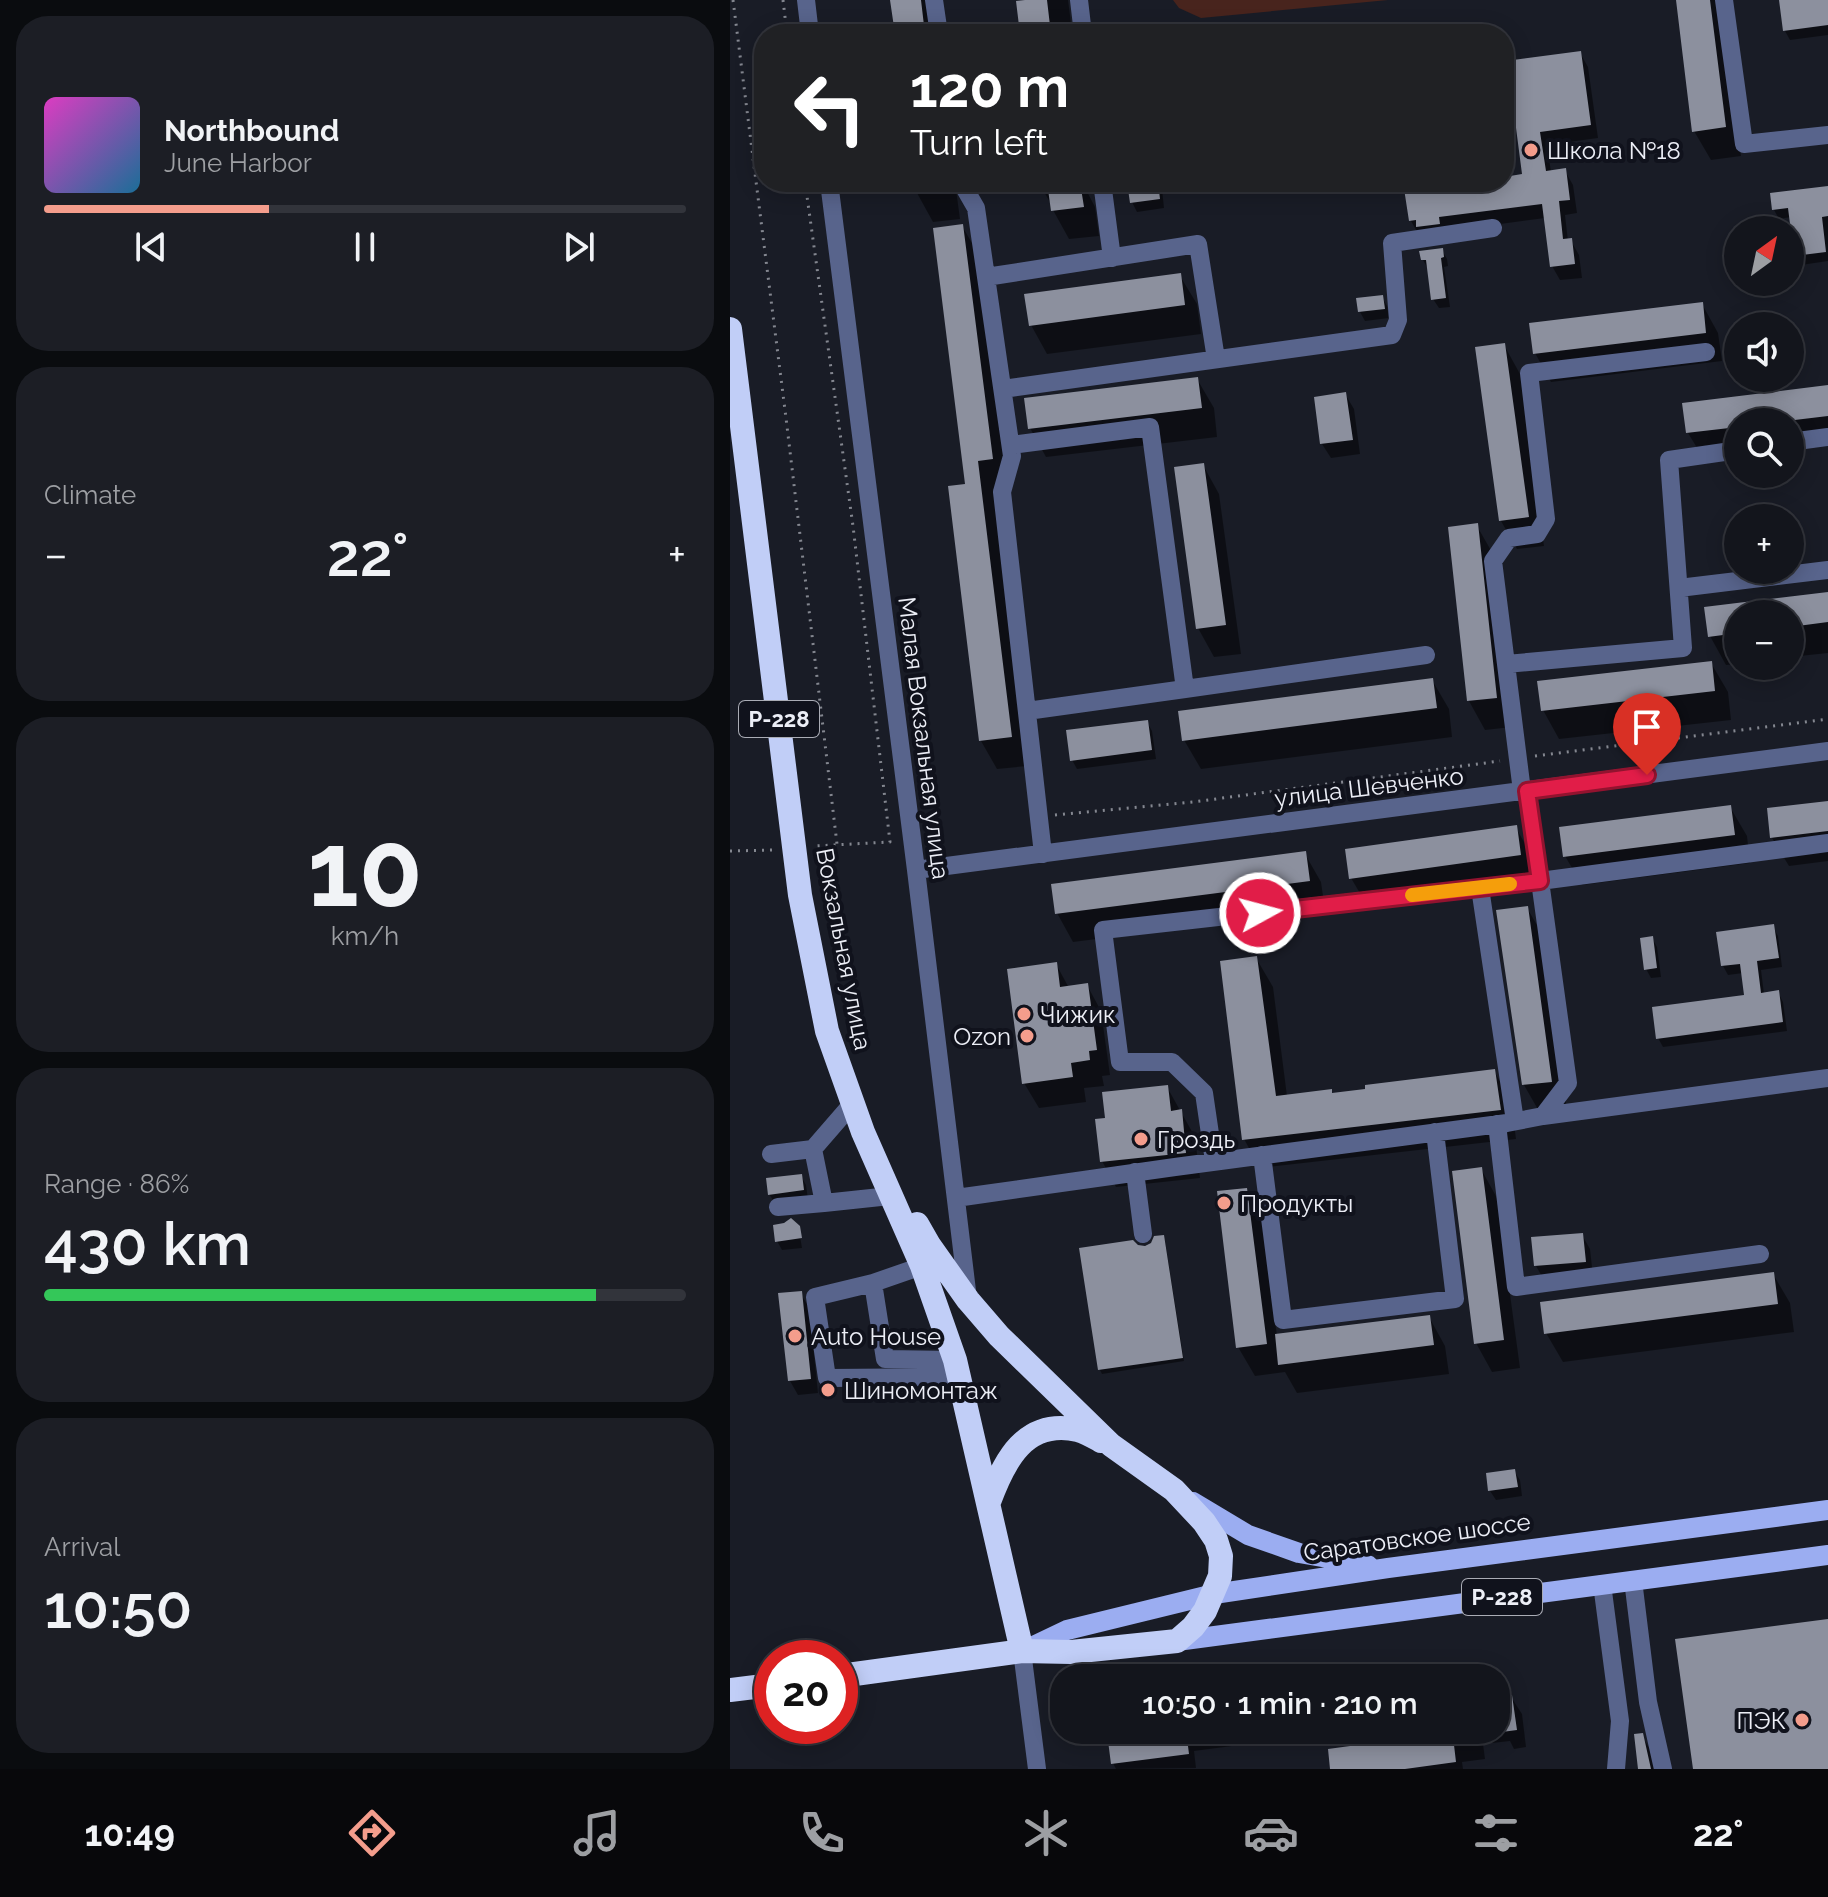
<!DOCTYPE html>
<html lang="en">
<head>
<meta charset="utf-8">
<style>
	:root { --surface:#13151c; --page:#1c1e25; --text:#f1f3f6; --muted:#9d9fa3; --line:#32343b; --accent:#f49d8c }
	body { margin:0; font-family:Raleway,sans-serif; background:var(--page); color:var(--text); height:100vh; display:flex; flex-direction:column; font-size:30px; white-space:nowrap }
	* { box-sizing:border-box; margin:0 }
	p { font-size:26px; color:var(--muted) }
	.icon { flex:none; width:44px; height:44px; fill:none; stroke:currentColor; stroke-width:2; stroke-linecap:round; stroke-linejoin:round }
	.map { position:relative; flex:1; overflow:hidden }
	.side { display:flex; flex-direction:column; gap:16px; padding:16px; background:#0a0c0f; width:730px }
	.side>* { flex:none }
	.top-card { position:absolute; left:24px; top:24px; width:760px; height:168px; border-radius:32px; box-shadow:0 4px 20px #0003,0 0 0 2px var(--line); background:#202124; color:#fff; overflow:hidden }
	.needle { width:52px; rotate:33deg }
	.controls { position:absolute; left:994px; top:216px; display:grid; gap:16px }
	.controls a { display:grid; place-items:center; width:80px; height:80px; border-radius:50%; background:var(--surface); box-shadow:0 4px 20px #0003,0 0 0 2px var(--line); font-size:40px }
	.speed { position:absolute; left:24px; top:1640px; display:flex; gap:16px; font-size:40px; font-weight:700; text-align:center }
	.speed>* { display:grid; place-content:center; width:104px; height:104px; border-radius:50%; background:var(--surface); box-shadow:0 4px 20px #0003,0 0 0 2px var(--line); line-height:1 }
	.speed .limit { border:12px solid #d22; background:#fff; color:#111 }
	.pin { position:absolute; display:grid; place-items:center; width:68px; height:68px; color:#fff; margin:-82px -34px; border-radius:50% 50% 50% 0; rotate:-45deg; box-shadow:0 0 8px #0007 }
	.pin .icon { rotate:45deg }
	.me { position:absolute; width:88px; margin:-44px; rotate:83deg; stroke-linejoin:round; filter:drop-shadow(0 0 6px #0008) }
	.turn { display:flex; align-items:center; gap:28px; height:168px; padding:0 24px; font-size:36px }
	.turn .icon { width:104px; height:104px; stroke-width:2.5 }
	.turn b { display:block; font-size:56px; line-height:68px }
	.big { font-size:60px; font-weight:600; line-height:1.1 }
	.side .card { flex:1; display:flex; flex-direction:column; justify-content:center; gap:12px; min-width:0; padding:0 28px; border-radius:32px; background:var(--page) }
	.side .dial { align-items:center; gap:0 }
	.dial b { font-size:104px; line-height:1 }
	.song { display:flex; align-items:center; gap:24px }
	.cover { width:96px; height:96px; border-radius:12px; background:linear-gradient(135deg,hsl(310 70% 55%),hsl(200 70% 35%)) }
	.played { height:8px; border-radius:4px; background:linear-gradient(90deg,var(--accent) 35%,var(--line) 35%) }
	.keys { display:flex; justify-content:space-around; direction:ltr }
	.heat { display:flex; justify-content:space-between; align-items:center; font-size:44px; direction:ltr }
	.charge { height:12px; border-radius:6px; background:linear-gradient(90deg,#34c759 86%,var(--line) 0) }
	.trip { position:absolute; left:320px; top:1664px; width:460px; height:80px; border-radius:32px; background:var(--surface); box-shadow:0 4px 20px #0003,0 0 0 2px var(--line); font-weight:600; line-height:80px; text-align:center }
	.menu { display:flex; height:128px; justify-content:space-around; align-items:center; background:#08080b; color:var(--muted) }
	.menu .icon { width:56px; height:56px }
	.menu .selected { color:var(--accent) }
	.menu b { font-size:36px; color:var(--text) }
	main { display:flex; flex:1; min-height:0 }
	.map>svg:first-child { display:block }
	.green { fill:#48241d }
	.shadow { fill:#0007 }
	.building { fill:#8c909e }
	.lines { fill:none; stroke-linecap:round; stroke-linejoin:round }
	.path { stroke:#848790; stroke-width:3; stroke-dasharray:2 6; stroke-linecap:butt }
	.minor { stroke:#58648c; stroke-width:18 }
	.major { stroke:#9badf1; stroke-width:20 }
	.highway { stroke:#c1cef7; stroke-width:24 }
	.route-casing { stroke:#92132f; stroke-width:20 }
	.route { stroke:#e11d48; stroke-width:14 }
	.slow { stroke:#f59e0b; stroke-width:14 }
	.poi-dot { fill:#f49d8c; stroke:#10121c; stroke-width:3 }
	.labels { text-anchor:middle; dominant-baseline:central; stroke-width:8; stroke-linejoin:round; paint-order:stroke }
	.shield { fill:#10121c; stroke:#aaacb5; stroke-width:2 }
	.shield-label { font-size:22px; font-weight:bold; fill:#eceef6 }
	.poi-label { font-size:24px; fill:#eceef6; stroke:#10121c; text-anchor:start }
	.street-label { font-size:24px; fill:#eceef6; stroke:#10121c }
</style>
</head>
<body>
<main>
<section class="side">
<div class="card">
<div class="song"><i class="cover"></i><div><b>Northbound</b><p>June Harbor</p></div></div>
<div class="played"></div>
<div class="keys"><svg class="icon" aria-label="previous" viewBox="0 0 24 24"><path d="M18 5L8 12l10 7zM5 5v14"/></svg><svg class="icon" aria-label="pause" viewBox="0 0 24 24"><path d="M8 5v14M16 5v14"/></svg><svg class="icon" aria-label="next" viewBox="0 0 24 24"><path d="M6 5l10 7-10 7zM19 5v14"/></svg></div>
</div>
<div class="card"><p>Climate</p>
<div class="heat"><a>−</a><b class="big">22°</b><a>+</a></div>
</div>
<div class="card dial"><b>10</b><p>km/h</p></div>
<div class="card"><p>Range · 86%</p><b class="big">430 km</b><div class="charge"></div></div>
<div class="card"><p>Arrival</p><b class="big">10:50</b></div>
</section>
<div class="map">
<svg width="1098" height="1769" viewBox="0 0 1098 1769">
	<rect width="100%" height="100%" fill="#191c26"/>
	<path class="green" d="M443,0h215l-187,18 -22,-10z"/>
	<path class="shadow" d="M162,0h40l5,34h-40z
		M298,0h40l4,31 -9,1v2h-41z
		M948,0h43l20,156 -30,4 -17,-29z
		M1059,0h39v35l-38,5 -5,-9z
		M850,53l8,14 10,71 -51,7 4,27 14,-1 8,14 4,28 -12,2 3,26h3l8,14 3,23 -22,2 -8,-14 -7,-48 -126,17 -8,-14 -6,-39h34l1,5 39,-5h25v-3l20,-3 -9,-65 -11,1v-35l13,-2z
		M185,182h40l5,37 -27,3 -16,-29z
		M311,182h41l13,25 4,29 -30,3 -16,-29 -1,-4 -10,-18z
		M410,182h18l4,7 2,19 -27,4 -5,-10z
		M1098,188v73l-27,4 -5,-9 -5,-39 -12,2 -5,-9z
		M232,226l17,29 29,232 -15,2 34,277 -30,3 -16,-28 -13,-255z
		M712,250l5,9 1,7 -4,1 6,40 -11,1 -6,-9 -5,-30 -5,-9z
		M450,276l17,28 4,30 -154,20 -16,-29z
		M652,297l5,9 2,12 -24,3 -5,-9z
		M972,304l16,29 4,28 -171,21 -16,-29z
		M774,345l16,29 24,172 -27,3 -16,-28z
		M467,379l17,29 3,29 -171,20 -16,-29z
		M1098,387v59l-38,5v-29h-52v35l-33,4 -17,-28z
		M615,394l9,15 6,45 -29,4 -9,-14z
		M473,465l16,29 22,160 -27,3 -16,-29z
		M747,526l16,28 19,173 -27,3 -16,-29z
		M1098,594v59l-38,4v-43h-52v50l-12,1 -16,-29 -4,-27z
		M981,663l17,29 3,28 -172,19 -16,-29z
		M702,680l17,29 3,28 -251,32 -17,-29z
		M417,722l5,9 4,28 -79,10 -5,-9z
		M1098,803v58l-39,5 -17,-28z
		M1000,807l17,29 3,27 -168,22 -17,-29z
		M786,828l16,28 4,28 -168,23 -17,-29z
		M575,854l16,28 4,28 -252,32 -16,-29z
		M797,908l17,29 23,173 -27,3 -16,-28z
		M1043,927l5,9 4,31 -21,3 3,24 14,-2 5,10 4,29 -124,16 -5,-9 88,-41 -3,-24 -15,2 -5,-9z
		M922,938l5,9 4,30 -10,1 -5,-9z
		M526,958l17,29 14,109 46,-1 161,-24 17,29 5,39 -256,29 -16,-29z
		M326,964l13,24 18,-3 14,26 9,64 -8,1 2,10 -20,2 2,14 -47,6 -15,-25z
		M437,1087l28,50 5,41 -84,9 -14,-26 5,-41z
		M751,1169l16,29 23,170 -28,4 -16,-29z
		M71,1176l5,9 2,14 -33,4 -6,-9z
		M516,1190l16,29 15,117 152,-19 16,29 4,28 -152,19 -12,-21 -30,4 -17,-29z
		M69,1230l3,18 -20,2 -5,-9z
		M852,1235l8,14 3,27 -49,4 -8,-14z
		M433,1237l2,4 19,120 -82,13 -2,-4 37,-123 9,1z
		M1043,1274l17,29 4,29 -231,30 -17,-29z
		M70,1293l9,14 9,86 -20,2 -8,-14z
		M784,1471l6,9 2,16 -26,4 -6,-9 -2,-17z
		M781,1697l11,17 4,33 -12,2 -4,-8 -27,3 2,15 -23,3 1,7h-131l57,-26 -1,-13h108v-31z
		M418,1730h183l1,9 -35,5 -3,-6 -100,13 2,17 -80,1 -3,-6z
		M911,1735l9,14 4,20h-14z"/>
	<path class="building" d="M160,0h31l4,34h-30z
		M295,0h22l4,34h-31l-4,-33z
		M946,0h34l16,127 -34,5z
		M1049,0h49v25l-45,6z
		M851,51l10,74 -51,7 6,39 20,-3 4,32 -11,1 4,38 9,-1 3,26 -25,3 -8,-63 -103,13 1,7 -24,3v-7l-7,1 -6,-39h31l1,4 29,-4h40v-5l18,-3 -10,-77 -8,1v-23l10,-1 -1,-14z
		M317,182h33l4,25 -33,4z
		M397,182h31l2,17 -30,4z
		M1098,186v30l-6,1 4,35 -32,4 -6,-48 -16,2 -2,-17z
		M233,224l30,235 -15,2 34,276 -33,4 -31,-255 17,-2 -32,-256z
		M713,248l1,9 -3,1 5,40 -15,2 -5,-40h-5l-2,-9z
		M451,273l4,32 -156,21 -5,-32z
		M653,295l2,14 -27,3 -2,-14z
		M973,302l3,31 -173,21 -4,-31z
		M775,343l24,174 -30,4 -24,-174z
		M468,377l4,31 -174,21 -4,-31z
		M1098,385v31l-51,6h-39v5l-52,6 -4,-30z
		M616,392l7,48 -33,4 -6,-47z
		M474,463l22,162 -30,4 -22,-162z
		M748,523l19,175 -30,3 -19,-174z
		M1098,592v30l-38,5v-13h-52v19l-30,4 -4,-30z
		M982,661l3,30 -174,20 -4,-30z
		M703,678l4,30 -255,33 -4,-30z
		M418,720l4,30 -82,11 -4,-31z
		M1098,801v30l-58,7 -3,-30z
		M1001,805l4,30 -172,22 -4,-30z
		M787,825l4,30 -172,24 -4,-30z
		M576,851l4,30 -255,33 -4,-30z
		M798,906l24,176 -30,3 -26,-175z
		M1044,924l5,34 -22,3 4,32 18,-3 4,32 -127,17 -4,-32 92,-12 -4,-31 -19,2 -5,-34z
		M923,936l4,32 -13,2 -4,-32z
		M527,956l19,140 56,-7v4l33,-4v-4l130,-16 6,41 -259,30 -22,-179z
		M327,962l3,25 28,-4 9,67 -8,1 1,9 -19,3 2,14 -51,7 -15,-115z
		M438,1085l3,26 11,-2 4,44 -86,9 -5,-43 10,-1 -3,-26z
		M752,1167l22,173 -30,4 -22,-173z
		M72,1174l2,16 -36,5 -2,-17z
		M517,1188l20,156 -31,4 -19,-157z
		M61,1218l9,8 2,12 -27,4 -2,-17 11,-2z
		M853,1233l3,29 -52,4 -3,-29z
		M434,1235l19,123 -85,12 -19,-122 54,-8 5,5 7,1 6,-3 3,-7z
		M1044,1272l4,32 -234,30 -4,-32z
		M72,1291l9,88 -23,2 -10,-88z
		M700,1315l4,30 -156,20 -3,-31z
		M785,1469l3,18 -30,4 -2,-18z
		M1098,1619v150h-135l-18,-130z
		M782,1695l5,35 -15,2 -4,-36z
		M401,1730h55l3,24 -78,10 -4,-31z
		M656,1730h89l2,12 -23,3 2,17 -51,7h-75l-2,-20 59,-8z
		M913,1733l8,36h-13l-4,-35z"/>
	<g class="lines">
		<path class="path" d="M3,0l53,418 51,426
			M53,0l4,34
			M24,168l10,-1
			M75,182l48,344 37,316 -76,4
			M805,756l293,-37
			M325,815l138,-13 307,-41
			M0,851l44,-1"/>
		<path class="minor" d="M76,0l4,34
			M204,0l5,34
			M349,0l4,34
			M994,0l20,144 84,-9
			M99,182l87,688 52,429
			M231,182l15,26 36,248 -10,36 41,362
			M372,182l10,76
			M256,277l212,-33 18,115
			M273,389l389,-54 6,-15 -6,-77 101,-15
			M1060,442l38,-5
			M281,445l139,-18 35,262 -158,22
			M949,588l149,-18
			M776,664l177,-16 -14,-188 69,-10
			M455,689l241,-34
			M792,791l-29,-230 16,-23 28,-4 9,-15 -17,-146 177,-21
			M797,791l13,90 288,-38
			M186,870l912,-119
			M750,888l35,233
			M813,1116l285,-38
			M767,1124l19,163 244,-33
			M83,1149l11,54 66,-7
			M41,1154l42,-5 39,-45
			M532,1155l21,165 172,-21 -20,-167
			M405,1172l8,62
			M226,1198l219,-31 332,-44 36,-7 25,-33 -28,-202 -437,49 17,132h52l32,31 10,68
			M48,1207l46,-4
			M192,1266l-49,17 -58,14 12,81 133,-1
			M143,1283l12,76 70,1
			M903,1580l15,122 15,67
			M872,1584l18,137 -4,48
			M292,1651l15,118"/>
		<path class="major" d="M463,1502l55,33 51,18 69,12
			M447,1641l651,-86
			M293,1651l44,-21 147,-36 174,-26 440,-58"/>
		<path class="highway" d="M0,329l70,566 27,136 36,101 59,134 33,94 67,291
			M259,1502c15,-41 36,-84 89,-72 8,2 16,7 23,11
			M110,1676l182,-25 49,1 106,-11 16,-14 12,-16 15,-35 1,-20 -5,-16 -12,-18 -30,-32 -63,-45 -112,-109 -31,-36 -39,-55 -12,-21
			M0,1690l42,-5"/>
	</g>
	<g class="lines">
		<g class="route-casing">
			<path id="route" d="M530,913l280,-32 -13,-90 120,-16"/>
		</g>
		<use href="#route" class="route"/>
		<path class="slow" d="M682,895l98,-11"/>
	</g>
	<g class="poi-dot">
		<circle cx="801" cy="150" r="8"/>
		<circle cx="294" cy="1014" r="8"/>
		<circle cx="297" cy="1036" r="8"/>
		<circle cx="411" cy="1139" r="8"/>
		<circle cx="494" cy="1203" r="8"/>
		<circle cx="65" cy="1336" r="8"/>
		<circle cx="98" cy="1390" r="8"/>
		<circle cx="1072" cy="1720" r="8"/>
	</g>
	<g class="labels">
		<g class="shield">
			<rect x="9" y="701" width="80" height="36" rx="6"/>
			<rect x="732" y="1579" width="80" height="36" rx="6"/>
		</g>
		<g class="shield-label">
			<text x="49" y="719">Р-228</text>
			<text x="772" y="1597">Р-228</text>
		</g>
		<g class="poi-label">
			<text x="817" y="150">Школа №18</text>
			<text x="310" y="1014">Чижик</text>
			<text x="281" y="1036" text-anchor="end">Ozon</text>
			<text x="427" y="1139">Гроздь</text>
			<text x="510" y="1203">Продукты</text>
			<text x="81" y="1336">Auto House</text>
			<text x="114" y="1390">Шиномонтаж</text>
			<text x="1056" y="1720" text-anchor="end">ПЭК</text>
		</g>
		<g class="street-label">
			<text transform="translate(194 738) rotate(83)">Малая Вокзальная улица</text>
			<text transform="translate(639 787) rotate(-7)">улица Шевченко</text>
			<text transform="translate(114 949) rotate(79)">Вокзальная улица</text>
			<text transform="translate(687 1537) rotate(-8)">Саратовское шоссе</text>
		</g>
	</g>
</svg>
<div class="controls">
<a><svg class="needle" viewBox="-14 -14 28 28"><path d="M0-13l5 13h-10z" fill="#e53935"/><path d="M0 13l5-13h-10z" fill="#9d9fa3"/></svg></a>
<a><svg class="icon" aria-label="sound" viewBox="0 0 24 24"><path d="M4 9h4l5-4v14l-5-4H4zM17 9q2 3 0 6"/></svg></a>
<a><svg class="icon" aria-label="search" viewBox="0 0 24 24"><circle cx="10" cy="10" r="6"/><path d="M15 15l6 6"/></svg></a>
<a>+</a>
<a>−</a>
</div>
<div class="speed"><div class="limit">20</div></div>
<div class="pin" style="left:917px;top:775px;background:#d93025"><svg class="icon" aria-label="arrive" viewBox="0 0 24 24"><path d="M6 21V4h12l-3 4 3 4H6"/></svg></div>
<svg class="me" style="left:530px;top:913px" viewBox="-20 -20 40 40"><circle r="17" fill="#e11d48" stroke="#fff" stroke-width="3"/><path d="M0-11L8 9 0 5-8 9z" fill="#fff"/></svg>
<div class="trip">10:50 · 1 min · 210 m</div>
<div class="top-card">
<div class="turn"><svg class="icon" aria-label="left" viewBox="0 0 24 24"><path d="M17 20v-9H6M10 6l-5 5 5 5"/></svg><div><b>120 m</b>Turn left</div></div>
</div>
</div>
</main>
<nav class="menu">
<b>10:49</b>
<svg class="icon selected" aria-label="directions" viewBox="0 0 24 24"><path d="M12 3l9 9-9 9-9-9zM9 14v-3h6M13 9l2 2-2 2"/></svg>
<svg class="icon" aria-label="music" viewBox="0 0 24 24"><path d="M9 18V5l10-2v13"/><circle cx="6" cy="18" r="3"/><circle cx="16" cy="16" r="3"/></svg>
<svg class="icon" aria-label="phone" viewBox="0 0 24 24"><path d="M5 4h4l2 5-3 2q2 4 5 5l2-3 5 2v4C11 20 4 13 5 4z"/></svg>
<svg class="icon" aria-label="climate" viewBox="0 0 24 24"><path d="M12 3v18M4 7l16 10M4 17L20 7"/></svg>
<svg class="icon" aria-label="car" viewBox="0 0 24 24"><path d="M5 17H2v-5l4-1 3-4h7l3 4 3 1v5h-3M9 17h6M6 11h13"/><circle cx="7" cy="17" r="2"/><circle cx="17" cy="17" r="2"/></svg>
<svg class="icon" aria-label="filters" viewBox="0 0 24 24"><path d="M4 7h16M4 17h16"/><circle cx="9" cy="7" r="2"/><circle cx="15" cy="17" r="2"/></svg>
<b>22°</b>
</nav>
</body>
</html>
